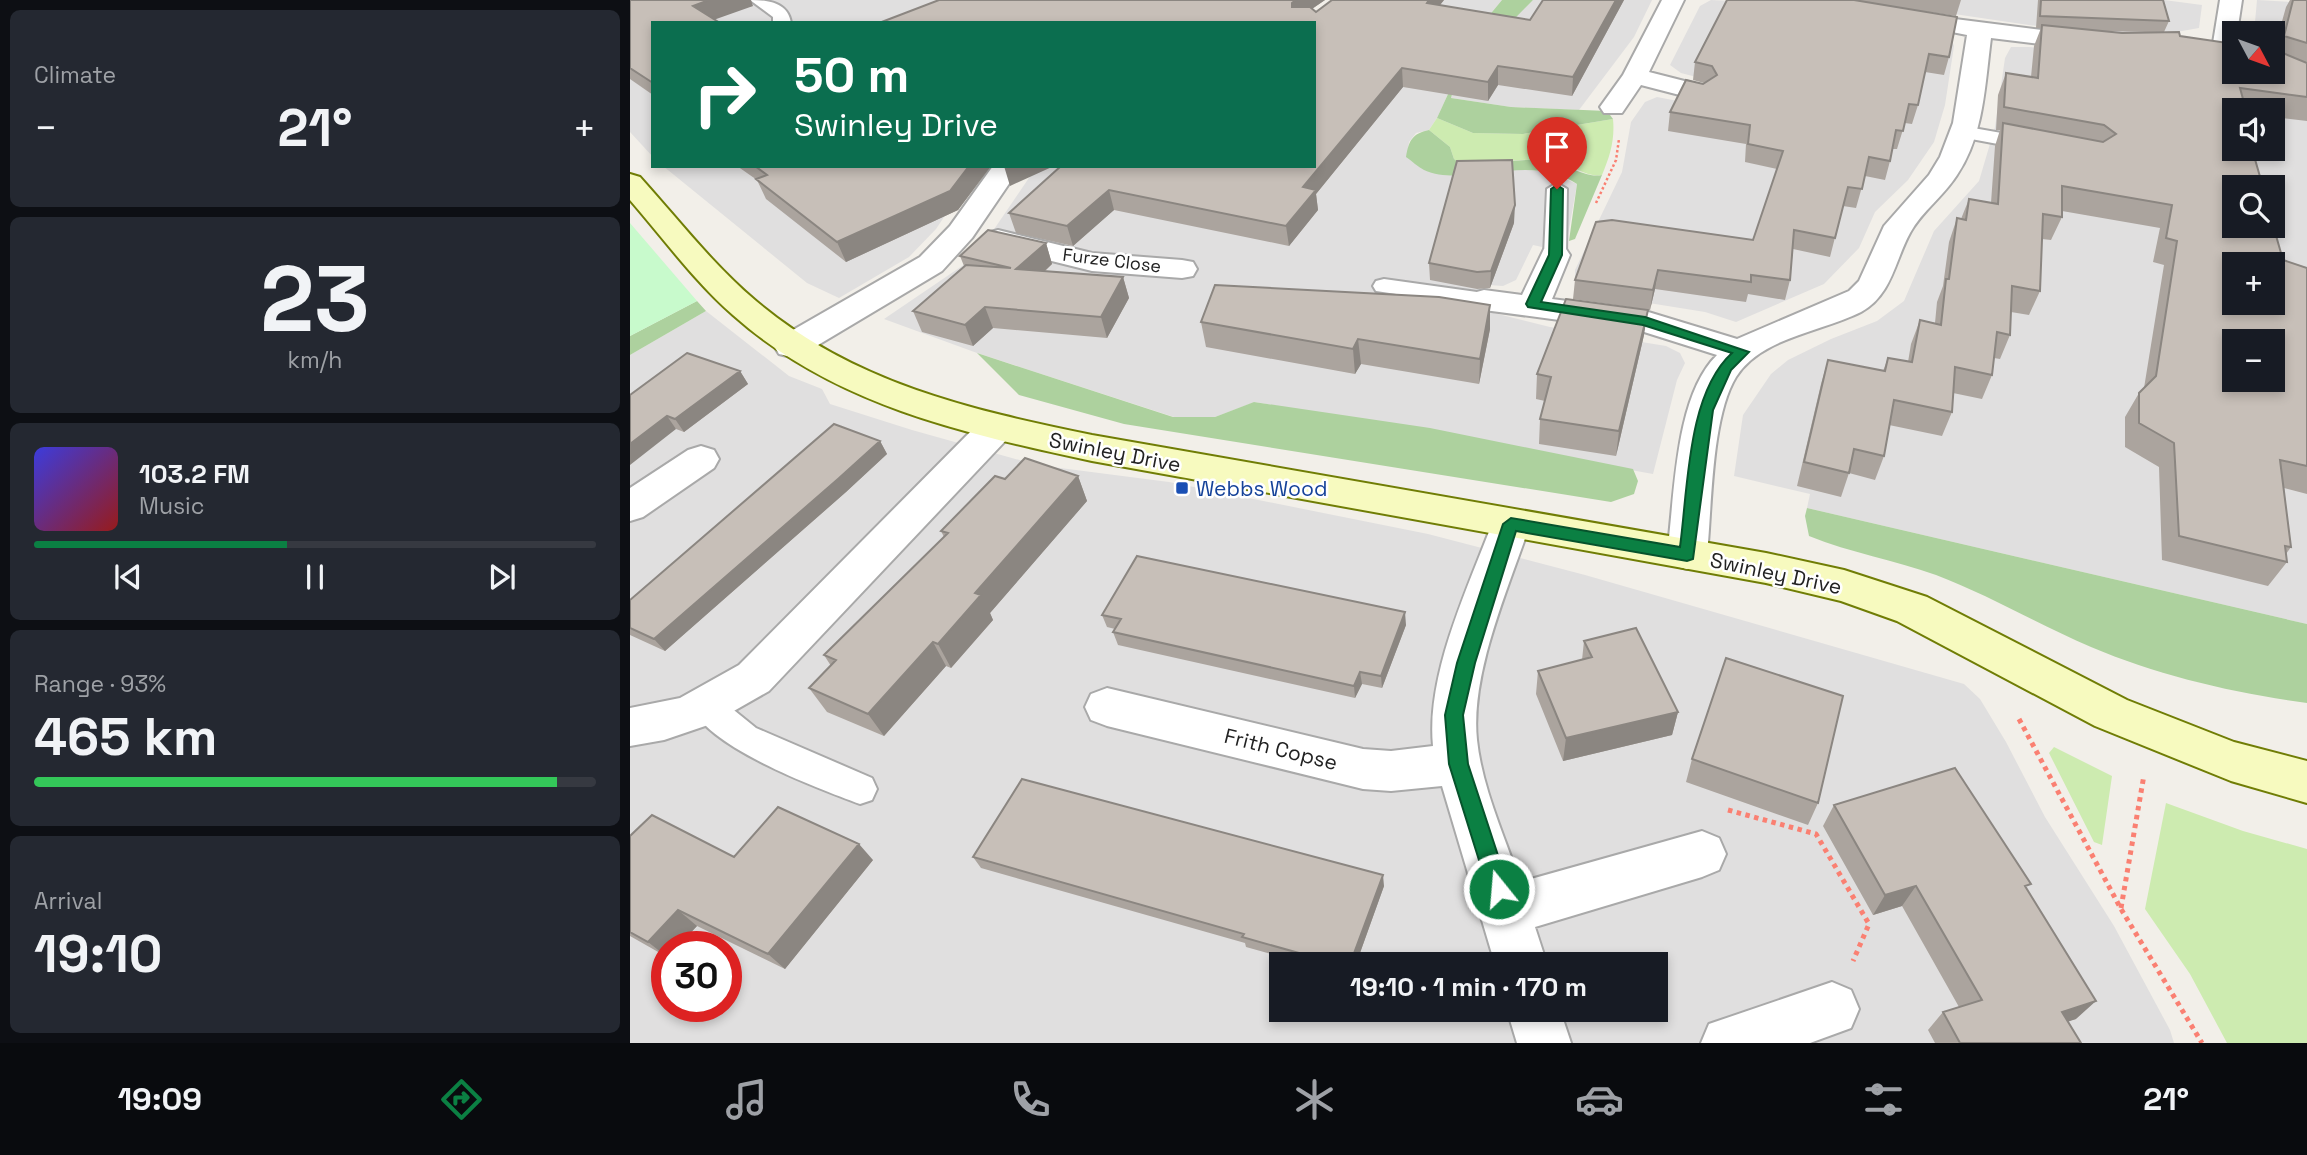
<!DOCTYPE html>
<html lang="en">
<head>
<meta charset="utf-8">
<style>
	:root { --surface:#171b24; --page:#242831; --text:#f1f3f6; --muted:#9ea1a6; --line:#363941; --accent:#0b8043 }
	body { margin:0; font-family:"Space Grotesk",sans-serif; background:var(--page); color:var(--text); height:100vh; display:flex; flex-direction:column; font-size:26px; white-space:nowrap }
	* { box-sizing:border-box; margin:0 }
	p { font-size:23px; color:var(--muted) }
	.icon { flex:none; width:38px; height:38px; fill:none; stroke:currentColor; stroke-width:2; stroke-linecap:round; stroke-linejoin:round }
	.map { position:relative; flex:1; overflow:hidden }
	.side { display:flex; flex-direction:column; gap:10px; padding:10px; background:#0d0f14; width:630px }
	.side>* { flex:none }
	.top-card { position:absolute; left:21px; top:21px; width:665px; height:147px; border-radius:0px; box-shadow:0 4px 10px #0003; background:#0b6e4f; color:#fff; overflow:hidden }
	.needle { width:46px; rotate:131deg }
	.tools { position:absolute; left:1592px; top:21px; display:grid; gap:14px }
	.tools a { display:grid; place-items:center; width:63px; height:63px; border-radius:0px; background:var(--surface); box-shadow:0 4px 10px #0003; font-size:35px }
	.speed { position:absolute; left:21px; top:931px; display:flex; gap:14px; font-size:35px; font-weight:700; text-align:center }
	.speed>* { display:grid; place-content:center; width:91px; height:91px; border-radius:50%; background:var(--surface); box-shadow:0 4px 10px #0003; line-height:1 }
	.speed .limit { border:10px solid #d22; background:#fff; color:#111 }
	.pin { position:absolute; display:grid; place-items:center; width:60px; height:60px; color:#fff; margin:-72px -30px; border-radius:50% 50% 50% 0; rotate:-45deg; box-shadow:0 0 7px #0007 }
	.pin .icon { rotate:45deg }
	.me { position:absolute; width:77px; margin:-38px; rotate:343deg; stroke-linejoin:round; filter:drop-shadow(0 0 5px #0008) }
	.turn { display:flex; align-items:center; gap:24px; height:147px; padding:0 28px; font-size:32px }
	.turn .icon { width:91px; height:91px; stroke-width:2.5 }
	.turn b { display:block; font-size:49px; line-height:60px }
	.big { font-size:52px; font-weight:700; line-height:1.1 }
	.side .widget { flex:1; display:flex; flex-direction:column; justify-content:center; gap:10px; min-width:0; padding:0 24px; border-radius:10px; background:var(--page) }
	.side .dial { align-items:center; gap:0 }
	.dial b { font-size:91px; line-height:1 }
	.song { display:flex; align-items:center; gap:21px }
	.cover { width:84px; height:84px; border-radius:10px; background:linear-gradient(135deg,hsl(240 70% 55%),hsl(0 70% 35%)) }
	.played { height:7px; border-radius:4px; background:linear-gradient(90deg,var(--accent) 45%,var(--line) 45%) }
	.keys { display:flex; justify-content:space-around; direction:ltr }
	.heat { display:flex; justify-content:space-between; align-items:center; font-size:38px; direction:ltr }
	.charge { height:10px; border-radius:5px; background:linear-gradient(90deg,#34c759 93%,var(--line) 0) }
	.trip { position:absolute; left:639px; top:952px; width:399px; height:70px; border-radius:0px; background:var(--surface); box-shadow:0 4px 10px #0003; font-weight:700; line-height:70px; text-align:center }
	.menu { display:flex; height:112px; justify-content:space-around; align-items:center; background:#090b0e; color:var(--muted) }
	.menu .icon { width:49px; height:49px }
	.menu .selected { color:var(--accent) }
	.menu b { font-size:32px; color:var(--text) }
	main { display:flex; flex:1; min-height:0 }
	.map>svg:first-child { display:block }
	.residential { fill:#e0dfdf; fill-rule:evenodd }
	.grass { fill:#cdebb0 }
	.forest { fill:#add19e }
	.park { fill:#c8facc }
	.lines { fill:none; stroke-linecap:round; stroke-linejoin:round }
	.lane-casing { stroke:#a9a9a9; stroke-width:4 }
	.street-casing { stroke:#a9a9a9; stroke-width:4 }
	.secondary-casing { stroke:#707d05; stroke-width:4 }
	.path-far1 { stroke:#fa8072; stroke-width:2.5; stroke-dasharray:2.5 2.5; stroke-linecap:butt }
	.path { stroke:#fa8072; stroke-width:5; stroke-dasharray:4.5 4.5; stroke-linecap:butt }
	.lane { fill:#fff; fill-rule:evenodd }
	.street { fill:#fff; fill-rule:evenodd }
	.secondary { fill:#f7fabf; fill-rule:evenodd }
	.wall { fill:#aba49e; fill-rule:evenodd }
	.shaded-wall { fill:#8b8681 }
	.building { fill:#c7bfb8; stroke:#8b8681; stroke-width:2; fill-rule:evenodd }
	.route { fill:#0b8043; stroke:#07532c; stroke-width:2 }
	.transit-dot { fill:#1a4fb4; stroke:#fff; stroke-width:2.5 }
	.labels { text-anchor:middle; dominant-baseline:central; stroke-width:5; stroke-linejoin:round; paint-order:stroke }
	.far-street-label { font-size:18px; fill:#222; stroke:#fff }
	.street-label { font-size:21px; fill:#222; stroke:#fff }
	.transit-label { font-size:21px; fill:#164399; stroke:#fff; text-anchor:start }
</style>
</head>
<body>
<main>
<section class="side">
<div class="widget"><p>Climate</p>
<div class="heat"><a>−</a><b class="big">21°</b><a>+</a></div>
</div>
<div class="widget dial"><b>23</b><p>km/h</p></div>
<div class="widget">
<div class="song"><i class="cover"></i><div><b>103.2 FM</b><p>Music</p></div></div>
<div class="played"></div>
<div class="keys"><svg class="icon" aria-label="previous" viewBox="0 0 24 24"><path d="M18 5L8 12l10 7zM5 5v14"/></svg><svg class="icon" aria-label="pause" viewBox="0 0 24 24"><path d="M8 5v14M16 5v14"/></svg><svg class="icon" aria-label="next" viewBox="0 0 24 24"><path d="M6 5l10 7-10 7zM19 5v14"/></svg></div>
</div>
<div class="widget"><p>Range · 93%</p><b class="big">465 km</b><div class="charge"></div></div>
<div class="widget"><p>Arrival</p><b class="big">19:10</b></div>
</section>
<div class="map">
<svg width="1677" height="1043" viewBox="0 0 1677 1043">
	<rect width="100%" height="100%" fill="#f2efe9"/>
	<path class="residential" d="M92,0h598l-35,23h-632v134l-23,-25v-114z
		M740,0h132l-24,29 -41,89 -8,12 -13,3 -7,9 -2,15 73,16 40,-4 29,3 28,12 -12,68 -32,-7 -17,35 -13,6 -14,-1 -7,25 68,17 116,19 14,7 5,10 -8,17 -24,94 -398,-72 -40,15h-41l-197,-64 -93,-34 81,-55 17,-17 55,-81h277v-124z
		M903,0h119l-18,37 -55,73 -68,-3 -60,-9 6,-21 16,-26z
		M1081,0l39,2 201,36 3,8 -9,59 -11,37 -26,38 -33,32 -16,36 -35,36 -88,38 -31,-10 -106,-17 -24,-15v-10l47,-98 9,-50 14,-20 12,-5 52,10 18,-22 -46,-12 -11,-8 30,-59z
		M1229,0h305l38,5 -3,23 -34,6 -81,-1z
		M1627,0l50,3v621l-500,-116 3,-14 -76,-18 9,-61 28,-41 17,-14 43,-21 46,-18 27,-20 30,-70 45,-50 16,-54 10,-69 6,-11h18l206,25h38v-39h-19zM1605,110h38v39h-38zM1605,187h38v39h-38zM1605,264h38v39h-38zM1605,341h38v39h-38z
		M33,166h296l3,24 -26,39 -27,28 -70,41 -32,-15z
		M76,311l83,65 33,13 8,15 82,26 125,35 132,17 259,52 157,41 379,109 16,15 26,43 39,75 69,109 56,104 4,13h-1544v-688zM37,947h59v59h-59zM651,964h375v46h-375z"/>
	<path class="grass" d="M807,118l36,15 50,1 90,-15c2,21 -3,37 -11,56 -14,3 -28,-9 -42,-12 -29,-8 -66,1 -96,3l-10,-7 -4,-12 -21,-17z
		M1424,747l58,29 -10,69 -8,-3 -45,-89z
		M1536,803l77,28 64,18v194h-80l-37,-69 -45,-65z"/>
	<path class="forest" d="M872,0h31l-76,77 -6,21 60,9 96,4 6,8 -90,15 -50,-1 -36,-15 41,-89z
		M799,130l21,17 4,12 10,7c27,-3 53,-7 79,-6 20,1 42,19 59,15l-27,64 -6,2 8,-57c-49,-33 -110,5 -153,-14 -6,-3 -12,-9 -18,-13 3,-17 6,-23 23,-27z
		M67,301l9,10 -76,44v-19z
		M347,353l196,64h42l39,-15 176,26 203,41 5,12 -4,13 -23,8 -487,-78 -105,-29z
		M1177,508l500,116v79c-73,-10 -148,-27 -216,-56 -52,-22 -102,-52 -155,-72 -42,-15 -85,-22 -127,-39l-4,-20z"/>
	<path class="park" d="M0,223l67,78 -67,35z"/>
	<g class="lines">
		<g class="lane-casing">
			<path id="lane" d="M120,0c17,0 38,2 41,23h-18v-6z
				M1332,126l73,13 10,6 -10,6 -80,-15 -3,-4 3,-4z
				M927,183l10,6 -1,66 -11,7 -11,-7 3,-66z
				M754,279l100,14 8,2 4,5 -4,5 -8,2 -108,-16 -3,-5 3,-5z
				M78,694l11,4 37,30 116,50 5,11 -5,11 -12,4c-43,-16 -148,-55 -168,-96l5,-10z"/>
		</g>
		<g class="street-casing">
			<path id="street" d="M1032,0h22l-35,72 59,15 4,5 -4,5 -9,3 -58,-15 -19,28h-18l-4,-6 23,-32z
				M1590,0h22l-7,46 -10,4 -9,-2 -3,-5z
				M1325,19l135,17 9,2 3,5 -3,5 -9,2 -99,-12c-6,46 -7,97 -34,137 -13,21 -35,36 -47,58 -15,27 -18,62 -49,79 -39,20 -100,25 -125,65 -25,41 -24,129 -29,177l-6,11 -14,4 -14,-4 -6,-11c8,-57 7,-157 50,-199l-76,-24 -157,-21 -11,-3 -5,-7 5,-7 11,-3 38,5 22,-46 11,-3 11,3 4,6 -18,44 93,12 92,28 112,-48 10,-10 25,-55 45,-51 11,-18 13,-34 14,-88 -20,-4 -4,-5 4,-5z
				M363,166h28l-49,72 -30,33 -139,83 -12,3 -12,-3 -5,-8 5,-8 141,-81 30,-31z
				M368,230l94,23 90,7 11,2 4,7 -4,7 -11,2 -90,-7 -105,-26 -4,-6 4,-6z
				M366,416l13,3 5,9 -5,9 -240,254 -58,33 -47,16 -34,6v-38l50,-10 59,-33 244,-246z
				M71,446l13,4 5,9 -5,9 -71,49 -13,4v-33l58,-38z
				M881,510l14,4 5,10c-21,63 -60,149 -53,216 5,48 28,97 43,142l182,-51 17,7 7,16 -7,16 -17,7 -167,50 12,37h-52l-53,-178 -51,5 -28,-2 -256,-63 -16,-6 -6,-13 6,-13 16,-6 256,61 28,2 42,-5c-7,-71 34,-156 59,-222l5,-10z
				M1202,982l19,8 8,19 -8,19 -41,15h-109l8,-19z
				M877,1010h53l11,33h-54z"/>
		</g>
		<g class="secondary-casing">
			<path id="secondary" d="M0,174l10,3c38,42 73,88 116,124 97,82 214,109 336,134l674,118 78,17 83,27 200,103 107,42 73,19v42l-76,-22 -136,-55 -198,-105 -56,-20 -75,-18 -674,-122c-129,-28 -258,-56 -359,-146 -39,-34 -69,-76 -103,-115z"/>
		</g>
		<path class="path-far1" d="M966,203l20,-43 3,-21"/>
		<path class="path" d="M1389,719l102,190 81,134
			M1098,810l88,24 53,90 -16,37
			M1491,908l23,-133"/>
		<use href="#lane" class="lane"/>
		<use href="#street" class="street"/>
		<use href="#secondary" class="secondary"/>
	</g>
	<path class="wall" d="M0,0l123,6 -100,17v72l-23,-16z
		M309,0h386l-13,9 4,3 16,-12h112l-4,5 90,15 13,-20h81l-52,96 -74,-11 -10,16 -85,-14 -87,107 2,16 -29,36 -175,-36 -41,36 -57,-13 -7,-20 52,-47h253z
		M1097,0h234l-5,16 -55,-8 48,49 -5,18 -19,-3 -7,33 -6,19 -7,-1 -8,26h-5l-2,12 -5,19 -20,-4 -9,32 -13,-2 -13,51 -37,-8 -3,31 -5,20 -37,-6 -2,8 -91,-13 -5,21 -77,-11 2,-19 178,-40 24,-71 -32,-7 1,-18 -78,-13 2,-19 34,-29 -11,-3 2,-18z
		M1408,0h125l6,21 -5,11 16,4 94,14 12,-43 4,-7h17v121l-34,-4v-7h-38l48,150 24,8v226l-23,-6 7,59 -5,7 1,8 -19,24 -106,-26 -3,-93 -34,-20v-30l14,-24 5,-5 20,-123 -11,-3 7,-34 -98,-17v6l-11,23 -9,-1 -2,52 -11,24 -18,-3 -1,23 -10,24 -6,-1 -2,17 -10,24 -29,-6 -1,19 -10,24 -53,-11 -5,31 -9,24 -26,-7 -8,24 -44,-11 24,-102 7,-24 55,11 5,-13 20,4 3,-18 9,-24 15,3 2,-21 6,-16 6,-44 8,-24 4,1 8,-20 22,4 4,-57 5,-16h-4l2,-35 8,-22 25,4 3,-31 7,-18h-5zM1470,31l46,1 -24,1z
		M107,166h254l-33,44 -112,52 -80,-63 -9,-19z
		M884,223l-24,65 -13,1 -47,-9 -1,-17z
		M416,243l6,21 -7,7 78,6 6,21 -22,40 -114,-10 -20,18 -51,-14 -9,-21 51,-45 -4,-10z
		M860,305v24l-11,55 -118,-20 -6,10 -149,-27 -5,-25z
		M1014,335l-28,121 -77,-12 1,-25 5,-18 -9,-2 1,-25z
		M110,371l8,13 -64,48 -8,-3 -46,-34z
		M250,441l7,13 -41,38 -181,159 -35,-16v-35z
		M448,476l9,25 -97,112 3,7 -42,48 -5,-2 -62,70 -57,-24 -18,-24 22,-22 -7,-11 120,-118 -3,-6 64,-52z
		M472,615l304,10 -24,63 -20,-4 -7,14 -237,-53 -5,-13 2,-3 -8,-2z
		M954,641l94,71 -6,23 -109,26 -27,-67 2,-23 44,-11z
		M1062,759l126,44 -10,22 -122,-43z
		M1204,805l193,84 49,130 -8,2 13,22h-146l-7,-13 15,-18 16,-5 -57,-101 -29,9 -50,-89z
		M0,836l104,21 139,3 -88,109 -88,-43 -20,21h-10v10l-37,-21z
		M343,857l411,29 -28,78h-50l-60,-17 -1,-4 -264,-75z"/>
	<path class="shaded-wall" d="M79,0h42l2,6 -48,17 -12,-17z
		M666,0h29l-31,21 -2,-14v-4z
		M799,0h15l-17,21v-18z
		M986,0h8l-52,96 1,-19z
		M868,66v19l-10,16v-19z
		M772,68l1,19 -87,107 2,16 -29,36 -3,-20 17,-39z
		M339,166h22l-33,44 -112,52 -9,-20z
		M374,166h50l-44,20z
		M479,190l5,20 -41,36 -6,-20z
		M885,205l-1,18 -24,65 1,-17z
		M416,243l6,21 -28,26 -8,-21z
		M1028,270l-3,19 -5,21 3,-20z
		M493,277l6,21 -22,40 -6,-21z
		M860,305v24l-11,55 1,-25z
		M355,307l8,21 -20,18 -8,-21z
		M1018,310l-4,25 -28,121 3,-25z
		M728,339l3,25 -6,10 -2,-25z
		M110,371l8,13 -64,48 -9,-13z
		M37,416l9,13 -46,36v-21z
		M250,441l7,13 -41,38 -181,159 -11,-12z
		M448,476l9,25 -97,112 3,7 -42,48 -13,-24 37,-51z
		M775,612l1,13 -24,63 -1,-12z
		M303,642l13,24 -62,70 -16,-22z
		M730,672l2,12 -7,14 -1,-12z
		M1048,712l-6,23 -109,26 3,-23z
		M229,844l14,16 -88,109 -17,-15z
		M753,875l1,11 -28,78h-6z
		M1286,886l-14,20 -29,9 12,-20z
		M48,910l19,16 -20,21h-10v10l-19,-15z
		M1466,1001l-20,18 -33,11 19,-18z"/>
	<path class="building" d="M0,0h79l-16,6 27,17h-67v60l-23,-15z
		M309,0h357l-4,3v4h18l6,5 16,-12h97l-2,3 103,17 13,-20h73l-43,77 -75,-11 -10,16 -86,-14 -99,119 13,3 -30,36 -177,-36 -42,36 -58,-13 52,-47h253v-143h-435z
		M1097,0h127l103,17 -8,40 -20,-3 -11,51 -9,-1 -6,27 -7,-1 -6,31 -21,-4 -7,32 -14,-2 -13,51 -41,-8 -4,50 -39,-5v7l-93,-12 -5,20 -78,-10 21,-58 16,-2 141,20 30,-89 -35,-7 2,-19 -80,-13 16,-32 17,4 14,-9 -5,-9 -17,-4z
		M1411,0h122l6,21 -129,-5z
		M1663,0h14v43l-23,-7z
		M1412,25l80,8 57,-1 1,4 55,8v28h38v-23l34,14v34l-67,-9 6,22h-11v39h17l11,38h-28v39h38v-1l10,35 24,8v198l-27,-6 11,87 -6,-1 2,16 -108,-26 -5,-93 -35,-20v-30l17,-17 21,-135 -11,-3 6,-33 -110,-19v31l-19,-3 -3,77 -28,-5 -2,49 -13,-3 -5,43 -37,-8 -3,45 -58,-12 -10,56 -30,-7 -5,24 -45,-11 24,-102 57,11 3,-13 24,4 8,-42 21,5 5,-46h3l8,-61 9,2 3,-21 29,5 5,-81 100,19 13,-8 -12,-9 -100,-18 2,-34 32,5zM1605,264h38v39h-38zM1605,341h38v39h-38z
		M882,160l3,45 -24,66 -14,1 -48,-9 28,-102z
		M125,166h214l-19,25 -113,51 -81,-63 11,-4z
		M358,230l58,13 -30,26 107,8 -22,40 -116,-10 -20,18 -52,-14 53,-46 45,3 -51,-12z
		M585,285l224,12 51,8 -10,54 -122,-20 -5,10 -152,-27z
		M936,299l82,11 -29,121 -79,-12 11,-42 -14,-3z
		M57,353l53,18 -65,48 -8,-3 -37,28v-49z
		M204,424l46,17 -42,38 -184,160 -24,-11v-28z
		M395,458l53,18 -103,117 6,2 -43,49 -5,-2 -65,72 -59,-26 27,-28 -12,-5 124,-122 -7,-2 54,-55 10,3z
		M507,556l268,56 -24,64 -21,-4 -6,14 -241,-54 8,-13 -19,-4z
		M1006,628l42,84 -112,26 -28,-67 54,-14 -8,-16z
		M1096,658l117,38 -25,107 -126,-44z
		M1325,768l76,116 -6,2 71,115 -34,11 19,31h-121l-17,-31 39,-12 -66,-114 -31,9 -51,-90z
		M392,779l361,96 -33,89h-12l-96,-27 2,-3 -271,-77z
		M148,807l81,37 -91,110 -90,-44 -30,32 -18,-10v-96l22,-21 82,42z"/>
	<path class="route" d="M927,185l6,4 -1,66 -21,47 104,15 104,35 -18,18 -18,40 -20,149 -6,2 -171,-30 -41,132 -12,52 5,49 41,125 -3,7 -7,3 -8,-3 -3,-7 -39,-125 -4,-49 12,-52 46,-139 8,-6 169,29c8,-58 7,-153 52,-194l-89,-28 -115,-18 -2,-3 23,-49 2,-66z"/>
	<rect class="transit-dot" x="545" y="481" width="14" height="14" rx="3.5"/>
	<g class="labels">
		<g class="far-street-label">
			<text transform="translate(482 260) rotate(7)">Furze Close</text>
		</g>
		<g class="street-label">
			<text transform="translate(485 452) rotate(11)">Swinley Drive</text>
			<text transform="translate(1146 573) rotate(12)">Swinley Drive</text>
			<text transform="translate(651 749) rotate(14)">Frith Copse</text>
		</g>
		<g class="transit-label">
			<text x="566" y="488">Webbs Wood</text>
		</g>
	</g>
</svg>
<div class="tools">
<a><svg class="needle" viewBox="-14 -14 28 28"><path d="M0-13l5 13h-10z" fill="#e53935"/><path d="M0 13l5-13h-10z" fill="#9ea1a6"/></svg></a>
<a><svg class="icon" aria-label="sound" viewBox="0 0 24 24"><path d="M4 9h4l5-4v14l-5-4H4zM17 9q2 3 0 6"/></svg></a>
<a><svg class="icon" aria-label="search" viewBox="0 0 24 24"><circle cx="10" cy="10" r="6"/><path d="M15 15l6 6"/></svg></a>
<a>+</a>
<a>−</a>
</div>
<div class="speed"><div class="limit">30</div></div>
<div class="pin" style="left:927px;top:189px;background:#d93025"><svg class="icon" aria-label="arrive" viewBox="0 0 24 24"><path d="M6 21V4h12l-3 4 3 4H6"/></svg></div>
<svg class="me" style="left:869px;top:889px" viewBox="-20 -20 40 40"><circle r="17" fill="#0b8043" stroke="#fff" stroke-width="3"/><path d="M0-11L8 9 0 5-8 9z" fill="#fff"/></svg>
<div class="trip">19:10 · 1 min · 170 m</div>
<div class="top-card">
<div class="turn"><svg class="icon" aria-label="right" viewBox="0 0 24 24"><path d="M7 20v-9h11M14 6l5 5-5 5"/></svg><div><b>50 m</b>Swinley Drive</div></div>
</div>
</div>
</main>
<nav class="menu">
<b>19:09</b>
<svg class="icon selected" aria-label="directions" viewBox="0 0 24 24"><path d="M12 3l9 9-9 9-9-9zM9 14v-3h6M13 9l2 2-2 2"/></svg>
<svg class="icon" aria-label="music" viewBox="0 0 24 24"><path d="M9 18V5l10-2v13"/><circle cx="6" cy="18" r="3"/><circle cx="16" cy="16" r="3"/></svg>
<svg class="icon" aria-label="phone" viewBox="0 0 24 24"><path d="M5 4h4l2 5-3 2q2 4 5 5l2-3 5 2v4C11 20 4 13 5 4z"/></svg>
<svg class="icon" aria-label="climate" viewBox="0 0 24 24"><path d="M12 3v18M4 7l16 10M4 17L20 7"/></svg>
<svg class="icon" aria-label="car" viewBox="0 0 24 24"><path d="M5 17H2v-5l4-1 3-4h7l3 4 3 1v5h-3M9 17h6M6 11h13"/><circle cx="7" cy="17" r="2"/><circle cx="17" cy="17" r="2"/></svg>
<svg class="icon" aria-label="filters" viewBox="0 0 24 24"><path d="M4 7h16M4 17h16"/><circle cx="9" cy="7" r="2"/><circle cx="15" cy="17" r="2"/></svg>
<b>21°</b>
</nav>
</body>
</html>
